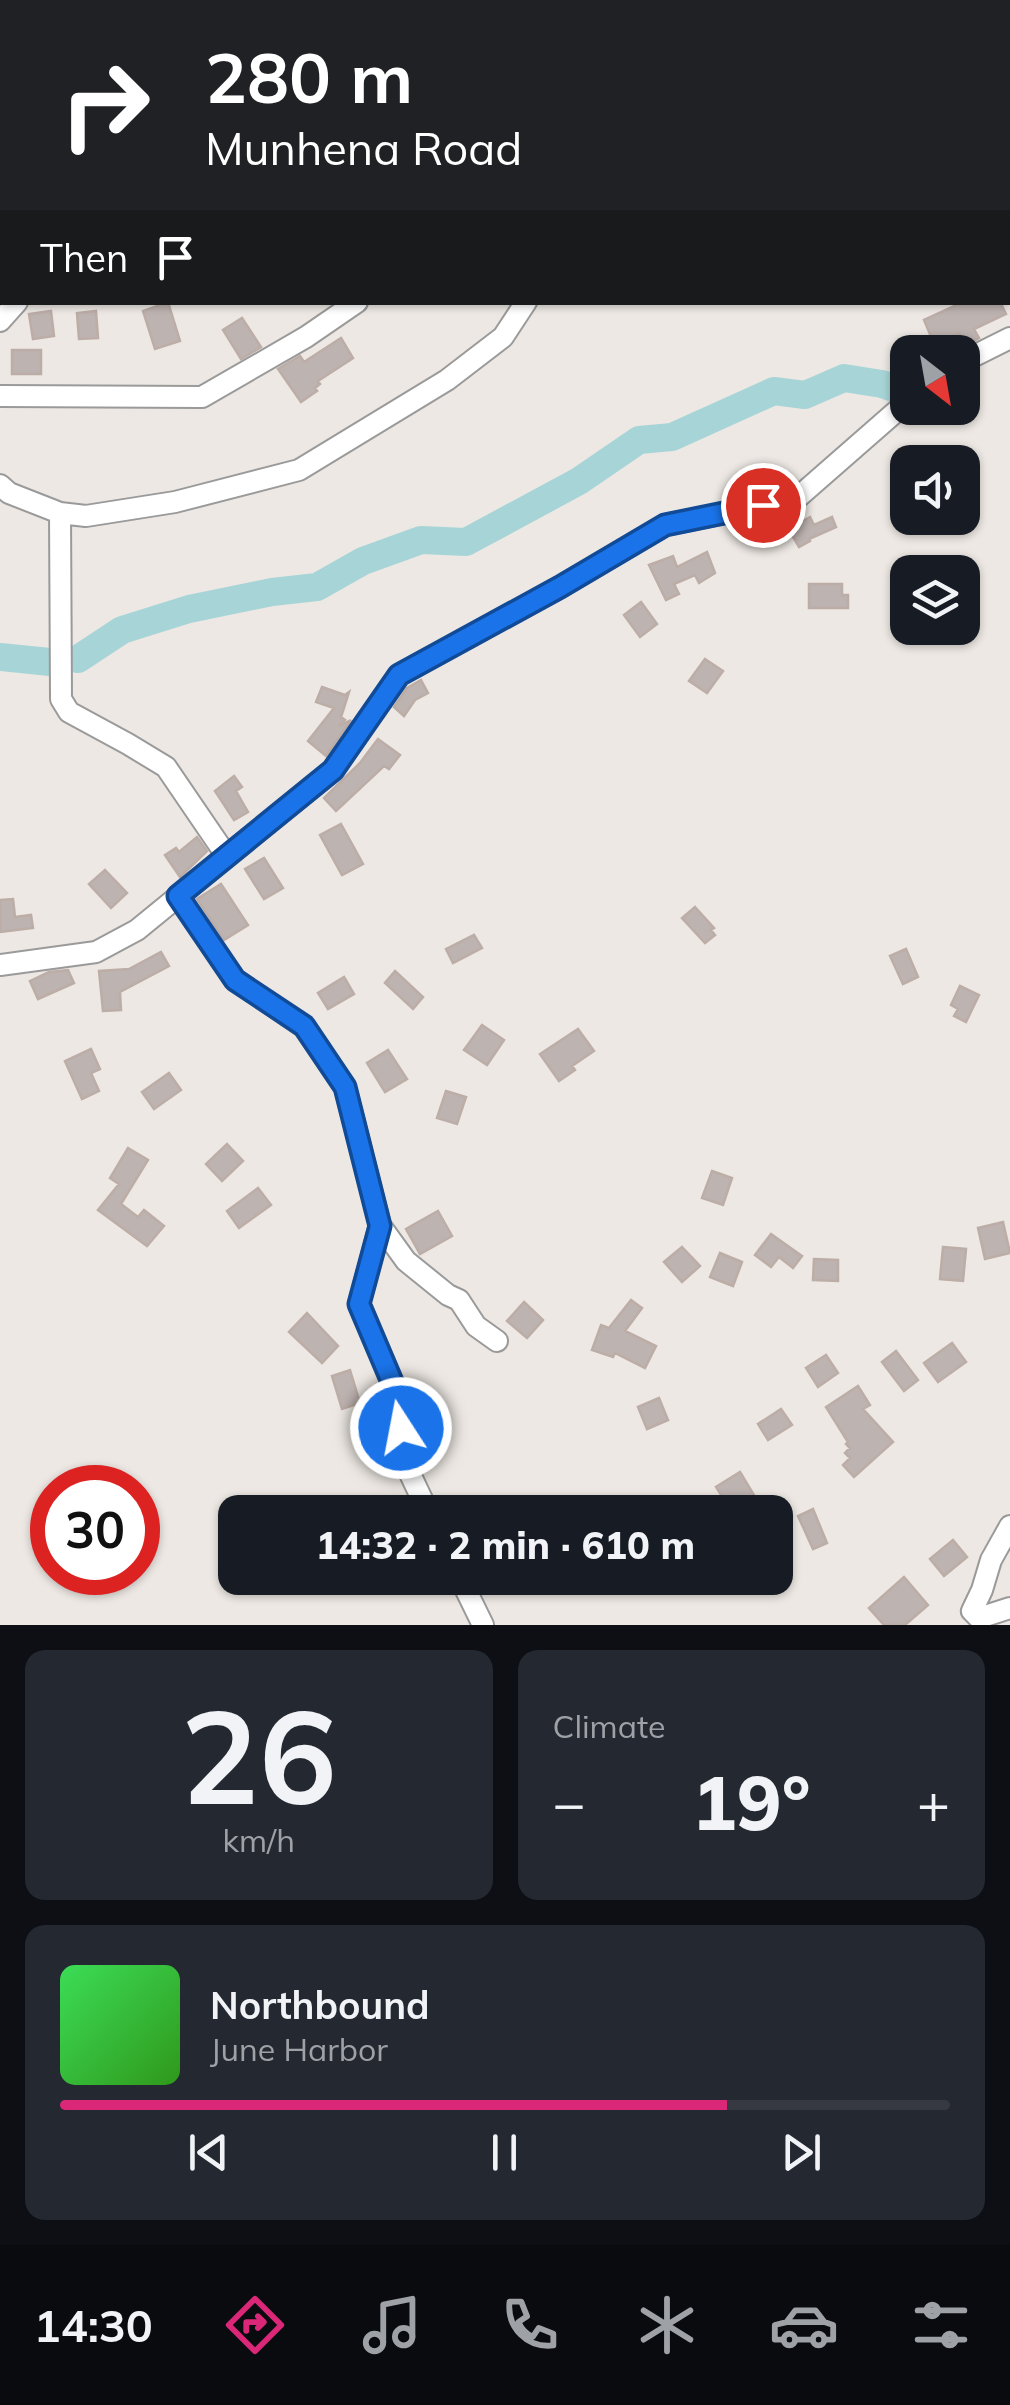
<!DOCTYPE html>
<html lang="en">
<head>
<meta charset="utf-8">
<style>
	:root { --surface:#171b24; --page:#242831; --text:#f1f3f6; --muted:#9ea1a6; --line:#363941; --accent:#db2777 }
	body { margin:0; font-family:Mulish,sans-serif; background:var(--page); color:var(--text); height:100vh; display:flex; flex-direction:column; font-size:38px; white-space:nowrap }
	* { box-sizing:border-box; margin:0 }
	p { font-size:32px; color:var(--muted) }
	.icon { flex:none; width:55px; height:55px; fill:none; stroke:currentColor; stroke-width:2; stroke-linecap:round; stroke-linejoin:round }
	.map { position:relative; height:1625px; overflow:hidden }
	.side { display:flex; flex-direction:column; gap:25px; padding:25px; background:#0d0f14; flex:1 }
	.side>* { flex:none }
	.top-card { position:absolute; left:0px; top:0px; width:1010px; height:305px; box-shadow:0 2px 8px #0004; background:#202124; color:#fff; overflow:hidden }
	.needle { width:65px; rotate:149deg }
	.buttons { position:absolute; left:890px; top:335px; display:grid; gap:20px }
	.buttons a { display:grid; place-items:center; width:90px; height:90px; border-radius:20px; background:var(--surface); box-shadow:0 2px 8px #0004; font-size:50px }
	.speed { position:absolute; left:30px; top:1465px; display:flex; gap:20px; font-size:50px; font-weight:700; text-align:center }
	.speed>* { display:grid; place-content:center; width:130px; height:130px; border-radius:50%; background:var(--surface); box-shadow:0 2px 8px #0004; line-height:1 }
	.speed .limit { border:15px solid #d22; background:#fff; color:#111 }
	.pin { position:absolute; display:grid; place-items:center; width:85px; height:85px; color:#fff; margin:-42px; border:5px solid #fff; border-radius:50%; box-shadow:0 2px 10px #0007 }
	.me { position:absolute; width:110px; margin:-55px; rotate:349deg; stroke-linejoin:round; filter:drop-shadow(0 0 8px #0008) }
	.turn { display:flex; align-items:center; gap:35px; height:210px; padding:0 40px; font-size:45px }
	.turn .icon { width:130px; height:130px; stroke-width:2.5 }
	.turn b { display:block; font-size:70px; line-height:85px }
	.then { display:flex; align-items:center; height:95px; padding:0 40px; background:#0003; gap:20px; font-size:38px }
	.big { font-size:75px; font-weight:800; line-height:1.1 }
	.side .widget { flex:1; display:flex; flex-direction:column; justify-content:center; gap:15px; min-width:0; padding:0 35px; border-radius:20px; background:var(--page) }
	.side .dial { align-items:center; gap:0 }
	.dial b { font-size:130px; line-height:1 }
	.song { display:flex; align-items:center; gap:30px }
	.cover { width:120px; height:120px; border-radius:15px; background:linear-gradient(135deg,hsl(130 70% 55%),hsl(110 70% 35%)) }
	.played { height:10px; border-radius:5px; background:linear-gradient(90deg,var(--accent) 75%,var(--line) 75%) }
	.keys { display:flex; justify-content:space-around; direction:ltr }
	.heat { display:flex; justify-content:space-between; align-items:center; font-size:55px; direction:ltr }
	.side .tiles { flex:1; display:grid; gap:25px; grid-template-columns:1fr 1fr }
	.widget:last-child { grid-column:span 2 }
	.trip { position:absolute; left:218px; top:1495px; width:575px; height:100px; border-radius:20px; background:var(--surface); box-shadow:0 2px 8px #0004; font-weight:800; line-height:100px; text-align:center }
	.tab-bar { display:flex; height:160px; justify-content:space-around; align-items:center; background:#090b0e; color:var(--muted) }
	.tab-bar .icon { width:70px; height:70px }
	.tab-bar .selected { color:var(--accent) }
	.tab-bar b { font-size:45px; color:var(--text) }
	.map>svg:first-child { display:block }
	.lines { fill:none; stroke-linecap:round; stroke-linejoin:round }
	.stream { stroke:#a7d5d7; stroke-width:5 }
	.river { stroke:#a7d5d7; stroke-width:28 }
	.building { fill:#bdb3b0; stroke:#bdada7; stroke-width:2.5 }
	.minor-casing { stroke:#9a9a9a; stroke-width:24 }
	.minor { stroke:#fff; stroke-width:20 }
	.route-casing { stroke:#114b97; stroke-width:25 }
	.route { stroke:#1a73e8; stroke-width:18 }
</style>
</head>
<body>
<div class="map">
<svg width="1010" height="1625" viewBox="0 0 1010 1625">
	<rect width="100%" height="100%" fill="#ede8e3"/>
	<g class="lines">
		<path class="stream" d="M937,408l14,6"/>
		<path class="river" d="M0,657l50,5
			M78,659l44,-29 67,-21 83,-17 45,-5 46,-26 58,-21 45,2 113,-61 60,-41 33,-3 102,-46 31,4 39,-17 38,6 26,9"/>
	</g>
	<path class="building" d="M168,302l12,39 -25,8 -12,-38z
		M963,302h37l6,12 -32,15 5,9 -13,7 -7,-12 -25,11 -10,-24z
		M51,311l3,25 -21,3 -4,-25z
		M96,311l2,27 -19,1 -2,-26z
		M242,318l19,29 -20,12 -18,-29z
		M341,338l12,20 -35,23 2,3 -5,4 2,3 -16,11 -23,-33 22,-13 4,6z
		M12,350h29v24h-29z
		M810,517l4,8 18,-8 4,10 -27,12 1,2 -11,6 -10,-17z
		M707,552l8,21 -16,10 -4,-8 -21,9 5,10 -13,6 -17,-35 24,-9 4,11z
		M809,584h33v11h6v13h-39z
		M641,602l16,22 -17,13 -16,-22z
		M705,659l18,12 -16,22 -18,-12z
		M421,680l7,13 -13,7 -11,16 -10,-9 13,-19z
		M322,687l23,8 4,-3 -8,25 4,3 -6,6 12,-6 -25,36 -18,-15 26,-33 -18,-6z
		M378,739l22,16 -11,14 -5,-3 -48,45 -12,-13 36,-35z
		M234,776l8,11 -6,4 12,21 -14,8 -19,-29z
		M341,824l22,40 -21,11 -22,-40z
		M197,837l10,14 -27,26 -15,-22 11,-7 3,4z
		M264,858l19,30 -19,11 -19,-30z
		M105,870l22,23 -16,15 -22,-24z
		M221,884l27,41 -24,15 -27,-41z
		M13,899l2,18 16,-2 2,13 -33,4v-32z
		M695,907l19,21 -3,2 4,5 -10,8 -23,-25z
		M474,935l8,13 -29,15 -7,-14z
		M906,949l12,28 -15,7 -13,-28z
		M161,952l8,14 -49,26 1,18 -18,1 -4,-40 30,-2z
		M68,970l6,13 -36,16 -8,-18 19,-9z
		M395,971l28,26 -10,12 -28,-26z
		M344,977l10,17 -26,15 -10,-16z
		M960,986l19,9 -13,27 -12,-6 4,-7 -7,-4z
		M482,1025l22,15 -17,25 -23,-15z
		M578,1029l16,22 -22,15 3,4 -16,11 -19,-27z
		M91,1049l9,20 -9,4 8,18 -17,8 -17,-38z
		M388,1050l19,29 -22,13 -18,-29z
		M169,1073l12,17 -27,19 -12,-17z
		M446,1091l20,6 -9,27 -20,-6z
		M227,1144l16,17 -21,20 -16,-17z
		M128,1148l20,12 -27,44 17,13 6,-7 20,16 -17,20 -49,-36 21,-26 -9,-6z
		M712,1171l20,7 -9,27 -21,-7z
		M258,1188l13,17 -32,23 -12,-17z
		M438,1211l14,25 -32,18 -14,-25z
		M1003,1222l7,31 -25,6 -7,-31z
		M771,1234l31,22 -9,12 -14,-11 -8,10 -16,-12z
		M682,1247l18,19 -18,16 -18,-20z
		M943,1247l23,2 -3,32 -23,-2z
		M720,1253l22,9 -9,24 -23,-9z
		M814,1259l24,1v21l-25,-1z
		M631,1300l11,8 -17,23 31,15 -11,22 -30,-15 -2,4 -21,-7 9,-25 8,3z
		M524,1302l19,18 -16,18 -20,-17z
		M307,1313l31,33 -16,17 -33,-31z
		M952,1343l14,19 -28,20 -14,-19z
		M896,1351l22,29 -14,11 -22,-29z
		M826,1355l12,18 -20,14 -12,-19z
		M350,1370l10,33 -18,6 -10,-33z
		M858,1386l12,19 -7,4 30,33 -39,35 -11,-12 7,-7 -5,-5 5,-5 -4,-4 2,-2 -22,-35z
		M659,1398l9,22 -21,9 -9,-22z
		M781,1409l11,16 -24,15 -10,-16z
		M740,1472l20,33 -11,7h-17l-16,-25z
		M813,1509l14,34 -14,6 -15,-33z
		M953,1540l14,17 -23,19 -14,-17z
		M904,1577l24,28 -23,20h-21l-15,-17z"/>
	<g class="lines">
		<g class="minor-casing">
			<path id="minor" d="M428,2l4,-2
				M0,321l17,-19
				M962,362l48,-24
				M0,396l202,1 104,-60 51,-35
				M0,485l9,8 51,20 1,186 8,13 59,32 38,23 60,88
				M60,513l26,3 89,-14 124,-32 148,-90 56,-43 23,-35
				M178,896l57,84 69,47 41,60 35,138 -21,79 39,92 6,65 24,51
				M0,965l96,-13 41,-22 196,-160 66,-95 162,-88 104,-62 131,-26 112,-98
				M380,1225l26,36 42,34 11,5 17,26 21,15
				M1010,1526l-19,34 -9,30 -10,21 7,7 31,-10
				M460,1578l23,47"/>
		</g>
		<use href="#minor" class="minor"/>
	</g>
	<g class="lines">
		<g class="route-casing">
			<path id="route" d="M401,1428l-3,-32 -39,-92 21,-78 -35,-139 -41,-61 -69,-46 -57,-84 155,-126 66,-95 161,-88 105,-62 98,-20"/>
		</g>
		<use href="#route" class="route"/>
	</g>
</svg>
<div class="buttons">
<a><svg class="needle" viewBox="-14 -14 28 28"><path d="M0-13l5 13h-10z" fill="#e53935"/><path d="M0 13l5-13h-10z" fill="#9ea1a6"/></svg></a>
<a><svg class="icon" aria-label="sound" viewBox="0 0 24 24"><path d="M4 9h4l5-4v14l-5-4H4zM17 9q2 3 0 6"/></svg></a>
<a><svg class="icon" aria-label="layers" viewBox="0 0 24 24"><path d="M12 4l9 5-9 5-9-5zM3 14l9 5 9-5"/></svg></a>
</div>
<div class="speed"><div class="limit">30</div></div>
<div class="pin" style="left:763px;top:505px;background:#d93025"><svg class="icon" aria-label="arrive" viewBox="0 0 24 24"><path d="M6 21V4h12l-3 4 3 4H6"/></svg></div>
<svg class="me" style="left:401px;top:1428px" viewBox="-20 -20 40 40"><circle r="17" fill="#1a73e8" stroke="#fff" stroke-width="3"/><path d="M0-11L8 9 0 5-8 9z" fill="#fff"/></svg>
<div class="trip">14:32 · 2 min · 610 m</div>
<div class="top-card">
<div class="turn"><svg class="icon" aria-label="right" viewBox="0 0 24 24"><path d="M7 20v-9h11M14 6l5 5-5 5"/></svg><div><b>280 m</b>Munhena Road</div></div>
<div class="then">Then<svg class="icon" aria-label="arrive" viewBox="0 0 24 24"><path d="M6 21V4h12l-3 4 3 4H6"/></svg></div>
</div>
</div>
<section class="side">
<div class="tiles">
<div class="widget dial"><b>26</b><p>km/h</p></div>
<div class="widget"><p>Climate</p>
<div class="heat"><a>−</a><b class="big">19°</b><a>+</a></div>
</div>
<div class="widget">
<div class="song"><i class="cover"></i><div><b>Northbound</b><p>June Harbor</p></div></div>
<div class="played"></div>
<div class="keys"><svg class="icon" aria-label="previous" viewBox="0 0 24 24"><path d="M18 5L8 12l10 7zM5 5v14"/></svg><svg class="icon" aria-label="pause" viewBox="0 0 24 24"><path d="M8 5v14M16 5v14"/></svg><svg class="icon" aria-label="next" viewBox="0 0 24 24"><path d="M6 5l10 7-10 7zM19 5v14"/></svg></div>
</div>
</div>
</section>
<nav class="tab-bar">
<b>14:30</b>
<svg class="icon selected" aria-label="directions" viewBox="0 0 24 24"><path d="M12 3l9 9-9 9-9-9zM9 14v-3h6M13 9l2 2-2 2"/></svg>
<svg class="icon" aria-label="music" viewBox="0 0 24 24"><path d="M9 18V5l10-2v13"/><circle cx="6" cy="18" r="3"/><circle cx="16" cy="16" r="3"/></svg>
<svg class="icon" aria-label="phone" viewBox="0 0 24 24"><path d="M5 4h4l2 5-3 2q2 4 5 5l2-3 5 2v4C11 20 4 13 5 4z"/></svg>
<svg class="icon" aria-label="climate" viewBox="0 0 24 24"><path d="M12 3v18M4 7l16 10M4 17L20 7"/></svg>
<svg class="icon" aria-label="car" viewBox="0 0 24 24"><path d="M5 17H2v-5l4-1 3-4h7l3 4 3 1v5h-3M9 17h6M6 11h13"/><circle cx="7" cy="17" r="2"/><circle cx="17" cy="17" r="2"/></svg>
<svg class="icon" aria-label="filters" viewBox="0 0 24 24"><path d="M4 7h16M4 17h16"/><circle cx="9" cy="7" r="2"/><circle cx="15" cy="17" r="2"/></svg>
</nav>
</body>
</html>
